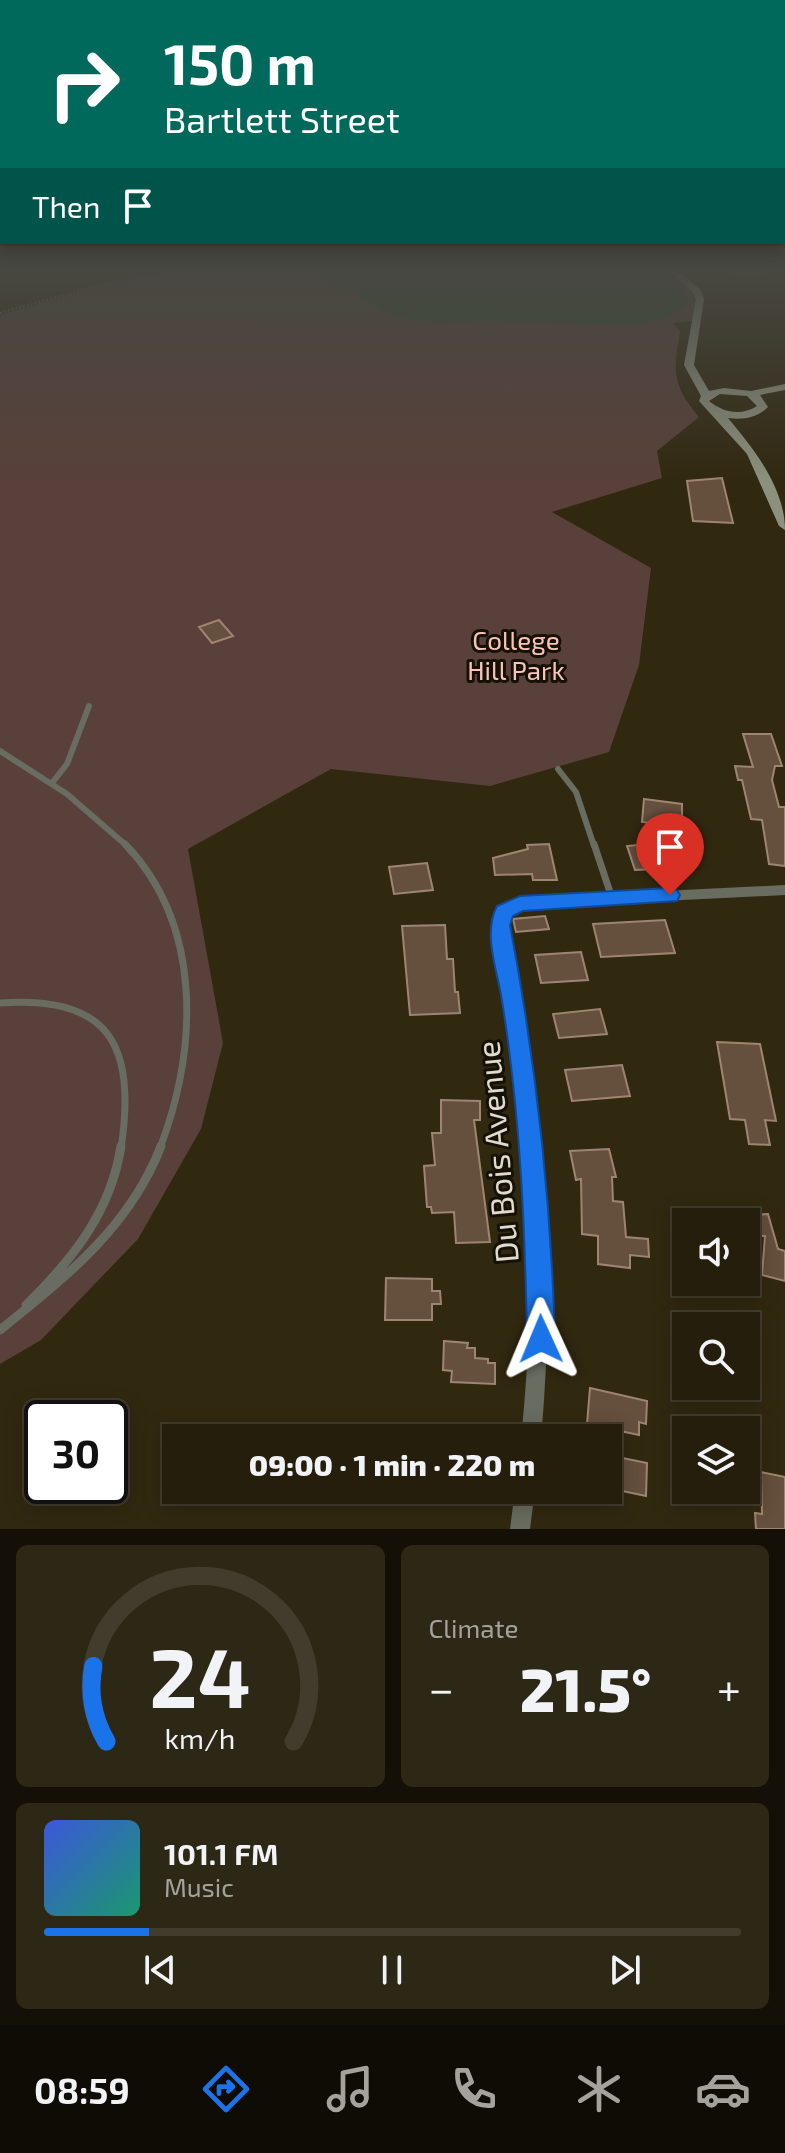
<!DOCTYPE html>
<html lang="en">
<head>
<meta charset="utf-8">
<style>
	:root { --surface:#251e0c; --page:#2d2715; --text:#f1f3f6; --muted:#a3a29d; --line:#423c2d; --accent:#1a73e8 }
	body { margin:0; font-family:"Exo 2",sans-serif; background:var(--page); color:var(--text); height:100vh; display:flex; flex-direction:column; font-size:30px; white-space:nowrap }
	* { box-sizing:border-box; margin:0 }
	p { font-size:26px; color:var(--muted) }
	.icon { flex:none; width:44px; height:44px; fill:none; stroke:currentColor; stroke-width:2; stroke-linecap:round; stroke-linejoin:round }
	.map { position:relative; height:1529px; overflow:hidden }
	.side { display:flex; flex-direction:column; gap:16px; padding:16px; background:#141007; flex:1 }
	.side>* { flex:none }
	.top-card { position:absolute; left:0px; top:0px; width:786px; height:244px; box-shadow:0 4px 20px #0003,0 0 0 2px var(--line); background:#00695c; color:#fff; overflow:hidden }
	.fabs { position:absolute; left:672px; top:1208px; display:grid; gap:16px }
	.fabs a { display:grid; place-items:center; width:88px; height:88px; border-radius:0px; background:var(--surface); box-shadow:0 4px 20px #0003,0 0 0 2px var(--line); font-size:40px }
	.speed { position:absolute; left:24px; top:1400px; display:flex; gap:16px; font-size:40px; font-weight:700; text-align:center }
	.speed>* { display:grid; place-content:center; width:104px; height:104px; border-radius:50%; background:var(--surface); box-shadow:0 4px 20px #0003,0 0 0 2px var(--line); line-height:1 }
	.speed .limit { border:4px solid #111; border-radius:12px; background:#fff; color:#111 }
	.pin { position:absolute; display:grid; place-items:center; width:68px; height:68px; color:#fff; margin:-82px -34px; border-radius:50% 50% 50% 0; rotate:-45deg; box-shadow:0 0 8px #0007 }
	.pin .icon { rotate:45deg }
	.me { position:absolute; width:88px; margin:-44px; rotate:359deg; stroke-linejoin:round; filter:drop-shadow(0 0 6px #0008) }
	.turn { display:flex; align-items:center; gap:28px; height:168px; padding:0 32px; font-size:36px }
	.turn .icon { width:104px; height:104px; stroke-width:2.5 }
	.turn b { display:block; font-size:56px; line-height:68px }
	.then { display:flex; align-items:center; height:76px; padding:0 32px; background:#0003; gap:16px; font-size:30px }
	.big { font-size:60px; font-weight:800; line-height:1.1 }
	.side .card { flex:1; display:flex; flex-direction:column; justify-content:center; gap:12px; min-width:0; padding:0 28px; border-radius:12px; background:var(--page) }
	.side .dial { align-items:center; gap:0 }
	.dial svg { height:208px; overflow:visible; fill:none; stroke:var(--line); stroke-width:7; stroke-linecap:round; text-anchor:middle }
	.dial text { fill:var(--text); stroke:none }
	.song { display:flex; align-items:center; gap:24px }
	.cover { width:96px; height:96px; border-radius:12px; background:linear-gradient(135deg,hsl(230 70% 55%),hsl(160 70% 35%)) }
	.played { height:8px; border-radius:4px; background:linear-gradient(90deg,var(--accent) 15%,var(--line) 15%) }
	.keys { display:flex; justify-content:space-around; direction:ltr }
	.heat { display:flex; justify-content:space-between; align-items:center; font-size:44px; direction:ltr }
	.side .tiles { flex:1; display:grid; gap:16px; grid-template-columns:1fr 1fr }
	.card:last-child { grid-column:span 2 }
	.trip { position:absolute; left:162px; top:1424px; width:460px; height:80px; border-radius:0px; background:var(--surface); box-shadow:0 4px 20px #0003,0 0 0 2px var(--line); font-weight:800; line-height:80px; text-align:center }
	.tab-bar { display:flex; height:128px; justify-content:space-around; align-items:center; background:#0f0c05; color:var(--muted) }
	.tab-bar .icon { width:56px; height:56px }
	.tab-bar .active { color:var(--accent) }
	.tab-bar b { font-size:36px; color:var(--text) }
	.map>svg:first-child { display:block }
	.green { fill:#59403a }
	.water { fill:#304c34 }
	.building { fill:#654f3d; stroke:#9d8571; stroke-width:2 }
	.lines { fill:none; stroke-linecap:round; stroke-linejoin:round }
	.path { stroke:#675f4a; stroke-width:2; stroke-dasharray:2 2; stroke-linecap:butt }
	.lane-far3 { stroke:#696c60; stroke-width:4 }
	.lane-far2 { stroke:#696c60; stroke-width:6 }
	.lane-far1 { stroke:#696c60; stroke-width:7 }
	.lane { stroke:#696c60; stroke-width:9 }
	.street { fill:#696c60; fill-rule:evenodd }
	.secondary { fill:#8c917e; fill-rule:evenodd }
	.route { fill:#1a73e8; stroke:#114b97; stroke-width:2 }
	.labels { text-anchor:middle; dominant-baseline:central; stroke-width:6; stroke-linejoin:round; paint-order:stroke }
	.park-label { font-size:26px; fill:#fac3b7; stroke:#151107 }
	.near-street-label { font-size:32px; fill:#e0dbcd; stroke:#151107 }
</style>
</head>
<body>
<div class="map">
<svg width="785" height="1529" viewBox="0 0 785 1529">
	<rect width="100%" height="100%" fill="#312810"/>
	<path class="green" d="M185,268h470l31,16 14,15 -2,21 -26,3 8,8c-7,41 -8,54 19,86l-42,34 5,27 -110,34 99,56 -12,97 -30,87 -119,34 -159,-17 -143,80 35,194 -22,86 -63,110 -97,101 -41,24v-1049l106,-31z"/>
	<path class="water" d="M323,268h321c17,7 40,15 45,33 -15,17 -30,19 -51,23l-157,-3 -42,2 -32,-4 -26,-9 -25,-17 -35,-14 -2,-7z"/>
	<path class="building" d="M722,478l11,45 -40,-2 -6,-40z
		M219,620l14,16 -21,7 -13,-16z
		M743,734h28l11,32h-7l-3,14 7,27h6v59l-16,-2 -7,-44 -11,-1 -9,-39h-4l-3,-14 18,1z
		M644,799l38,5v23l-40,-5z
		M549,844l8,36h-24l-1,-6 -37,1 -2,-17 35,-9 -1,-4z
		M647,844l9,25 -21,1 -8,-24z
		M427,863l6,27 -39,4 -5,-27z
		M545,916l4,13 -33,3 -3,-13z
		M665,920l10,33 -74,4 -8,-33z
		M445,925l2,34h6l2,33h3l2,21 -50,2 -8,-89z
		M581,952l7,28 -47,3 -6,-28z
		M600,1009l7,25 -48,4 -6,-24z
		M717,1042l43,2 16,77 -11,-1 5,25 -21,-1 -4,-24 -15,-1z
		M622,1065l8,31 -58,5 -7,-31z
		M441,1100l39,1v19h-6l16,122 -34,1 -2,-31 -22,1 -1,-6h-4l-3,-41 11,-1 -3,-32h9z
		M609,1149l7,28h-4l1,24 10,1 3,35 22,2 1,18 -19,-2v13l-32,-4v-28l-16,-2 -1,-55 -5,1 -6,-29z
		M768,1214l10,35 7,2v30l-23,-6 3,-39h-13l-5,-21z
		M386,1278l46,1v12h8l1,13h-9v16h-47z
		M444,1341l24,2 -1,5h8v10l13,1v4h7v21l-44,-2 1,-11 -9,-1z
		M590,1388l57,13 -1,23 -7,-2v13l-52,-11z
		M608,1455l39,8 -1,33 -38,-8z
		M761,1472l24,5v52h-29l-1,-16 7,1z
		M420,1490h43l-2,14 -41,-7z"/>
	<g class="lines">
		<path class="path" d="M0,313l160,-45"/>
		<path class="lane-far3" d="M727,268l17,7 20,-4 -3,-3"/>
		<path class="lane-far2" d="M0,751l67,43 60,52
			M558,769l18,23 18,54
			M52,783l15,-19 22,-58"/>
		<path class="lane-far1" d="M125,844c78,81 73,204 35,304
			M594,844l18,54
			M0,1003c109,-8 137,42 121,145"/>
		<path class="lane" d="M26,1305c46,-45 85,-93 95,-159
			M0,1330c66,-53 130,-103 161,-184"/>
		<path class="street" d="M785,885v10l-245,12 -18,2 -12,5 -4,11c5,34 14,67 19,101 21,137 29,275 16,412h-20c15,-137 8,-274 -11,-410 -4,-35 -13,-69 -18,-103 10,-27 21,-25 48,-28z
			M515,1490h20l-5,39h-20z"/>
		<path class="secondary" d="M665,268h9l26,21 4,10 -10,66 15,26 15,-3 27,3 34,-7v6l-25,5 8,12c-11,11 -25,13 -40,11 26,31 57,70 57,112l-6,-4 -32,-72 -48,-53 2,-5 -17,-31 12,-66 -3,-7zM720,394l27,2 10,10c-16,10 -33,7 -48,-5z"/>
	</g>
	<linearGradient id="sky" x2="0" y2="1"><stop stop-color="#1b1609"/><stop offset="0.56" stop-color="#484842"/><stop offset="1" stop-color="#484842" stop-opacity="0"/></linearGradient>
	<rect width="785" height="482" fill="url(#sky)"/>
	<path class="route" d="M670,888l7,2 3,5 -3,6 -154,10 -10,5 -3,9c26,137 41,275 45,414l-4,10 -10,4 -10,-4 -4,-10c-2,-114 -7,-231 -26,-344 -5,-28 -18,-63 -4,-89l23,-10z"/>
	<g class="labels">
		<g class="park-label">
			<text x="516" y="639">College<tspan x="516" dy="30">Hill Park</tspan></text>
		</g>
		<g class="near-street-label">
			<text transform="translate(496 1152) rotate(-95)">Du Bois Avenue</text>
		</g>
	</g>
</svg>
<div class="fabs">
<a><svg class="icon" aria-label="sound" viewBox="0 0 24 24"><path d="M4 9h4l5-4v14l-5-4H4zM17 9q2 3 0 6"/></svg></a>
<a><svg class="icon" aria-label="search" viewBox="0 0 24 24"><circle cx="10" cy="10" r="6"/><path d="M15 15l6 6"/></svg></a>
<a><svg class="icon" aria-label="layers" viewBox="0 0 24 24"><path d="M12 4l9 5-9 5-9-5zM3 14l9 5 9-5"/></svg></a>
</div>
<div class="speed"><div class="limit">30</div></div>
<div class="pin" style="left:670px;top:895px;background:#d93025"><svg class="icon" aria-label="arrive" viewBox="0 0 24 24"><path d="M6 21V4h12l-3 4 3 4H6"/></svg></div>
<svg class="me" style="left:541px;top:1339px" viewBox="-20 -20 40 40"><path d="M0-17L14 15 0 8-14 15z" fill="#1a73e8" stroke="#fff" stroke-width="4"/></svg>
<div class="trip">09:00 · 1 min · 220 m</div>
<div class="top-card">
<div class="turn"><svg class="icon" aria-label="right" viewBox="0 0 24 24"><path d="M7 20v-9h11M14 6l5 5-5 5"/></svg><div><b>150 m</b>Bartlett Street</div></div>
<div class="then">Then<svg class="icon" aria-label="arrive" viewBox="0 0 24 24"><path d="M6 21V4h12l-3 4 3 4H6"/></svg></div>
</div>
</div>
<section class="side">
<div class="tiles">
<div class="card dial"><svg viewBox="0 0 100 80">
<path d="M14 69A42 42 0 1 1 86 69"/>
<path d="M14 69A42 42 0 0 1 9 40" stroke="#1a73e8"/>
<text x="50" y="56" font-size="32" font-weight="700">24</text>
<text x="50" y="72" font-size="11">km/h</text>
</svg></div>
<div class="card"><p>Climate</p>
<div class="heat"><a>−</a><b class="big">21.5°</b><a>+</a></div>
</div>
<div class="card">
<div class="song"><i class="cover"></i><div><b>101.1 FM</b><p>Music</p></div></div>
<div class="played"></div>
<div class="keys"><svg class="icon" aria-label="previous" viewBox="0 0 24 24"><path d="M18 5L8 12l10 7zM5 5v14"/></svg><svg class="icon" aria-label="pause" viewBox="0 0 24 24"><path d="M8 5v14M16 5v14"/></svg><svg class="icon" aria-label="next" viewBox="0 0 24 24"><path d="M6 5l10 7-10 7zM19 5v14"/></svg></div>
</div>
</div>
</section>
<nav class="tab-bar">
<b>08:59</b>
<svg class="icon active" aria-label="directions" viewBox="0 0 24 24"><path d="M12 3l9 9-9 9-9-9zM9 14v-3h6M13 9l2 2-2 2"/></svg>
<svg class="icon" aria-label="music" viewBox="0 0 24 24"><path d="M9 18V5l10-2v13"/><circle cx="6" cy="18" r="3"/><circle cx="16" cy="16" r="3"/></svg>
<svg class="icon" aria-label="phone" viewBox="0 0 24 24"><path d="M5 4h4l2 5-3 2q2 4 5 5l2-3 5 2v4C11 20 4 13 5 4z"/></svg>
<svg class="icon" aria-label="climate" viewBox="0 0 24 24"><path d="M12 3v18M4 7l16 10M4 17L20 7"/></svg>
<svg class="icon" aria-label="car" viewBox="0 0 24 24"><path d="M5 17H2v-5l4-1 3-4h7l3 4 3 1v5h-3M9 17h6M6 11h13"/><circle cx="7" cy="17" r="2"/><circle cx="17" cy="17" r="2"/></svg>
</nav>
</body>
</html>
